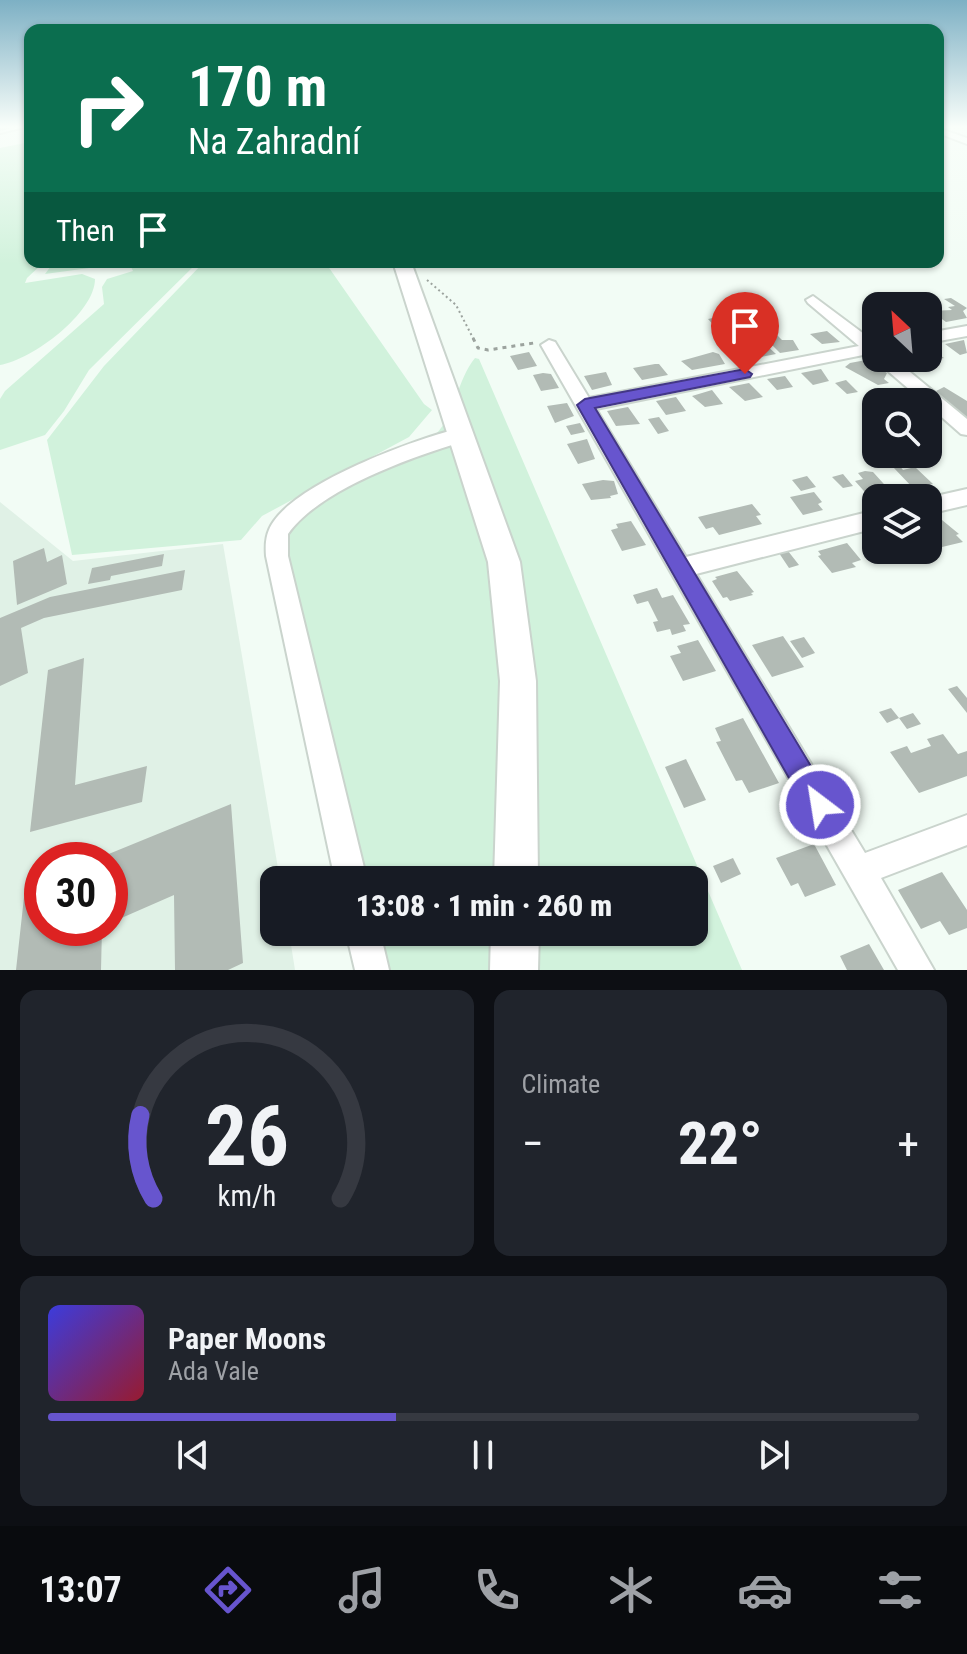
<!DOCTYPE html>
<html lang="en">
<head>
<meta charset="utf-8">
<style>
	:root { --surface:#171b24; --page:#20242c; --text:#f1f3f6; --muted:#9ea1a6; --line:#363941; --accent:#6755ce }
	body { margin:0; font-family:"Roboto Condensed",sans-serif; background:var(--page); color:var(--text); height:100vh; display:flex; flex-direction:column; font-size:30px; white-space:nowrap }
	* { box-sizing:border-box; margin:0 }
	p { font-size:26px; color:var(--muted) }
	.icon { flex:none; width:44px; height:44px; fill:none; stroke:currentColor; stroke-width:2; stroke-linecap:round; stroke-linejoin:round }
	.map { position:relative; height:970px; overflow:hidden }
	.drawer { display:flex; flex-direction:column; gap:20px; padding:20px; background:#0d0f14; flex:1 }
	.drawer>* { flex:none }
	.hud { position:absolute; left:24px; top:24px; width:920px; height:244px; border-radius:16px; box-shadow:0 2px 6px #0004; background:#0b6e4f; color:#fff; overflow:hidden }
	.needle { width:52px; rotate:334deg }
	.buttons { position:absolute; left:862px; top:292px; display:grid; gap:16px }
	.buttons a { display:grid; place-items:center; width:80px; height:80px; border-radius:16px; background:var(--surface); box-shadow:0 2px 6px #0004; font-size:40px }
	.speed { position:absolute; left:24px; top:842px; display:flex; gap:16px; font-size:40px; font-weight:700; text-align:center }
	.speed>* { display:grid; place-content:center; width:104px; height:104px; border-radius:50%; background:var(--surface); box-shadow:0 2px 6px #0004; line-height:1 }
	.speed .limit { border:12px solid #d22; background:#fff; color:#111 }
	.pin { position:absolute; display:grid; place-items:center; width:68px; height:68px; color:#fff; margin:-82px -34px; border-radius:50% 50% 50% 0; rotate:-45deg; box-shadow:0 0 8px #0007 }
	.pin .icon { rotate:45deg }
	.me { position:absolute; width:88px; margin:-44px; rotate:329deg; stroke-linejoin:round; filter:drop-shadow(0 0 6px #0008) }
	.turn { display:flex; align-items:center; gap:28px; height:168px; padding:0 32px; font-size:36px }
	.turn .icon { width:104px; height:104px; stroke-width:2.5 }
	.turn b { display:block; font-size:56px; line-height:68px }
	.then { display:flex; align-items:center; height:76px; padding:0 32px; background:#0003; gap:16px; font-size:30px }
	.big { font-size:60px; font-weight:800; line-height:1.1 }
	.drawer .widget { flex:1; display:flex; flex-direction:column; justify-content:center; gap:12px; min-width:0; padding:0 28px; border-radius:16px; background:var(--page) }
	.drawer .dial { align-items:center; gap:0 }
	.dial svg { height:208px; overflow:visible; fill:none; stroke:var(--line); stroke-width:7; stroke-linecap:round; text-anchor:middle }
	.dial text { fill:var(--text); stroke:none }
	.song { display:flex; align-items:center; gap:24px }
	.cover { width:96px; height:96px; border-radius:12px; background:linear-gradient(135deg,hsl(240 70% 55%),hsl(350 70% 35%)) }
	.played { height:8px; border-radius:4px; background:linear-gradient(90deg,var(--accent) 40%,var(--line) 40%) }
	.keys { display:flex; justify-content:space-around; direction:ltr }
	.heat { display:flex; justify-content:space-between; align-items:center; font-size:44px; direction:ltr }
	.drawer .tiles { flex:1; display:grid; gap:20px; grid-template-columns:1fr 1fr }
	.widget:last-child { grid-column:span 2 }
	.trip { position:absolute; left:260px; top:866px; width:448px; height:80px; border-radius:16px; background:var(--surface); box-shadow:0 2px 6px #0004; font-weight:800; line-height:80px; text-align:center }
	.tabs { display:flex; height:128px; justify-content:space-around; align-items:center; background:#090b0e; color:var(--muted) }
	.tabs .icon { width:56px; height:56px }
	.tabs .active { color:var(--accent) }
	.tabs b { font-size:36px; color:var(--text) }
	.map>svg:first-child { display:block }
	.built { fill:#e0f1e6; fill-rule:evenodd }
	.green { fill:#d1f2dc }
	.building { fill:#b2bbb5 }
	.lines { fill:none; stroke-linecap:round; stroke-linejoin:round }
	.service-casing { stroke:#cad4cd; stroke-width:4 }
	.minor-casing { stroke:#cad4cd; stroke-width:4 }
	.secondary-casing { stroke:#cad4cd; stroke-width:4 }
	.path-far1 { stroke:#9ca39e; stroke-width:2; stroke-dasharray:2 3; stroke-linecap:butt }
	.path { stroke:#9ca39e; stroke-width:3; stroke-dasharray:4 5; stroke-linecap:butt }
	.service { fill:#fff; fill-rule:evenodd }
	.minor { fill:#fff; fill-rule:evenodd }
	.secondary { fill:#fff; fill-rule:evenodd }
	.route { fill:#6755ce; stroke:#433786; stroke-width:2 }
</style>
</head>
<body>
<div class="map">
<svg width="967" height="970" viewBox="0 0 967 970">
	<rect width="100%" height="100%" fill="#f2fcf5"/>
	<path class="built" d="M0,502l73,59 150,-17 57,336h-6v52h15l6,38h-295zM42,860h68v68h-68z"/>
	<path class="green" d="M30,142v120h14l-17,16 -2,5 57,-9 13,5c0,34 -63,81 -95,86v-217z
		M54,262h144l-109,108 -25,41 -19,24 -45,15v-51l5,-8 99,-87 -2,-17 5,-8 26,-8 -2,-4 -27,-1 -59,8z
		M204,262l75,5 6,-5h40l99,142 8,6 -23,27 -147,79 -21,24 -169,15 -25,-115 57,-74z
		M475,358l4,1 263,611h-383l-8,-38h343v-52h-355l-69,-307c9,-87 114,-87 166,-139 19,-19 21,-54 39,-76z"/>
	<path class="building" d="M951,298l16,10 -4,3 4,7 -21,4 -15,-11 21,-1 -4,-3 7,-1 -11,-7z
		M722,316l4,5 -7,1 8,8 -7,2 -12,-13z
		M827,331l13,11 -18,2 -12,-10z
		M776,334l6,6h11l6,10 -19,3 -16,-16z
		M964,340l3,13 -7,2 -15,-11z
		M764,343l12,11 -30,6 -11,-12z
		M928,346l13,7 -3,1 6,4 -16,3 -5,-3h5z
		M529,352l8,14 -19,4 -8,-14z
		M713,352l6,2 6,10 -33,6 -11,-9z
		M866,360l21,13 -3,6 5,4 -11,2 -33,-18 5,-4z
		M655,364h4l9,11 -26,5 -9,-12z
		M821,369l8,12 -16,4 -12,-12z
		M606,372l6,13 -20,5 -8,-14z
		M543,373l8,1 8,14 -18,3 -8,-16z
		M785,376l8,11 -16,3 -10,-11z
		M846,380l12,12 -11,2 -12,-11z
		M749,383l14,14 -18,4 -16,-14z
		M944,387l23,14v18l-33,-27z
		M712,390l11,14 -18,3 -13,-11z
		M676,397l10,14 -20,4 -10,-14z
		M567,403l7,13 -19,7 -8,-17z
		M628,407l12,17 -24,2 -9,-15z
		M659,417l10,14 -11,3 -10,-15z
		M580,423l5,9 -14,3 -5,-9z
		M587,439l8,20 -17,5 -11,-20z
		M899,465l4,5 12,-3 18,17 -19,5 -21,-22z
		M865,471l8,1 20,22 -22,5 -16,-18 8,-2 -5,-6z
		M843,474l10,12 -10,2 -11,-11z
		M807,476l9,11 -15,4 -9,-11z
		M603,480l11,1 4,13 -8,2 1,2 -20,2 -9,-16z
		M814,492l8,10 -4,2 5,6 -20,5 -13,-18z
		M752,504l9,11 -5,1 6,8 -43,11 -6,-8 -7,2 -8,-12z
		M942,520l17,14 -3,1 7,7 -21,5 -14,-15v-9z
		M631,521l15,24 -24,6 -11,-21 7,-2 -2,-4z
		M876,536v14h29l6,7 -21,5 -4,-6 -6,2 -10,-12 6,-1 -6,-7z
		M847,543l14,17 -9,3 4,4 -24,6 -14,-17 3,-1 -3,-4z
		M44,548l3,14 15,-7 5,29 -50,21 -4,-44z
		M788,551l11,14 -10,3 -10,-15z
		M164,554l-2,12 -51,10 -1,4 -22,4 4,-16z
		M185,570l-3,20 -138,28 -23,10 7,45 -28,13v-68l50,-21z
		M737,571l17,21 -3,1 2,2 -23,6 -3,-4 -4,1 -11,-17 5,-2 -2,-2z
		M657,588l5,10 11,-3 17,29 -7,1 3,6 -14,4 -2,-6 -13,3 -4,-10 5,-1 -10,-20 -11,3 -4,-9z
		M783,636l21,31 -32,10 -20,-32z
		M804,637l11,16 -13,5 -12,-17z
		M698,640l18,31 -33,10 -13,-25 11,-3 -4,-7z
		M84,658l-9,127 72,-19 -5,36 -112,30 18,-162z
		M957,686l10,12v15l-19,-24z
		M891,708l8,10 -12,5 -8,-11z
		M913,713l8,11 -14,5 -8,-11z
		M743,718l36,65 -30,10 -7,-13 -6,1 -20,-39 5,-1 -6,-13z
		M943,734l15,20 9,-3v25l-48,17 -29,-41 17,-6 4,7 20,-7 -4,-7z
		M686,759l20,41 -22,8 -19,-41z
		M231,804l12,159 -15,7h-53l-1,-75 -64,28v-63h-16z
		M814,844l22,41 -31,12 -7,-14 -7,3 -15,-28z
		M733,858l8,16 -20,9 -8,-17z
		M942,872l25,38v18l-18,7 -9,-14 -19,8 -23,-39z
		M42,881v47h60l-1,42h-85l9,-82z
		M869,944l15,26h-37l-7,-14z"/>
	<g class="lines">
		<g class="service-casing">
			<path id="service" d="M12,128h9l-21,5v-2z"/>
		</g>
		<g class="minor-casing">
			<path id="minor" d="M938,128l29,10v6l-29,-11z
				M813,296l63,47v15h17l74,61v16l-6,-1 -33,-29v-3h-4l-56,-48 -272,55 90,148 190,-47v18l-180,46 169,279 102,-38v30l-86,33 53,92h-36l-357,-625 8,-5 6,2 34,56 270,-52 -51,-43 -2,-3z
				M967,326v10l-39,7v-10z
				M461,428l9,7 -2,5c-51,15 -149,49 -180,94v22l79,324h-32l-69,-324c-1,-13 0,-24 8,-35 28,-40 140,-82 187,-93z
				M967,489v16l-39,9 -1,-16z
				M346,932h34l9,38h-34z"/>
		</g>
		<g class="secondary-casing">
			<path id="secondary" d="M393,262h18l109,300 16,119 2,199h-44l6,-199 -12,-119z
				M491,932h48l-1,38h-48z"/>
		</g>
		<path class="path-far1" d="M427,280l29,25 18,35"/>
		<path class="path" d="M473,338l5,10 10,2 46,-7"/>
		<use href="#service" class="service"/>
		<use href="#minor" class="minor"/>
		<use href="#secondary" class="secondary"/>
	</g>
	<linearGradient id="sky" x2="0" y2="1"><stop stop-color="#7db0c4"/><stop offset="0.48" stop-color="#f9fefa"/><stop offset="1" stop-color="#f9fefa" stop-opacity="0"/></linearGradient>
	<rect width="967" height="264" fill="url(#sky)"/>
	<path class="route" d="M745,369l7,5 -2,3 -155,31 234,388 4,9 -4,10 -9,4 -10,-4 -233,-410 8,-6z"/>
</svg>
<div class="buttons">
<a><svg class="needle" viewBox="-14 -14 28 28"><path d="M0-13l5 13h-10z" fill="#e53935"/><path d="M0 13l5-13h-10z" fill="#9ea1a6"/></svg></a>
<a><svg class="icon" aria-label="search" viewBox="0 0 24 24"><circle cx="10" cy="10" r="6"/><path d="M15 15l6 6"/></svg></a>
<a><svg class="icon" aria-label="layers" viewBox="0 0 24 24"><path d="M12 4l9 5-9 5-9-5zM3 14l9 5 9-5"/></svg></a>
</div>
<div class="speed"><div class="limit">30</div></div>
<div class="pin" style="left:745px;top:374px;background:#d93025"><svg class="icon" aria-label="arrive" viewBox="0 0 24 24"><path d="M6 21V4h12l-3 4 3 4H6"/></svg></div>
<svg class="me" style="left:820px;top:805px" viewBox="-20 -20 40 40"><circle r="17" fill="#6755ce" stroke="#fff" stroke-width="3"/><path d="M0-11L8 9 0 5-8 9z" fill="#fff"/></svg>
<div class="trip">13:08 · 1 min · 260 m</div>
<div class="hud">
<div class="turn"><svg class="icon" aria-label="right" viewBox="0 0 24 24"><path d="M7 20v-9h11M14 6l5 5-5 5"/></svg><div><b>170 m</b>Na Zahradní</div></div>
<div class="then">Then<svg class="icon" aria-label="arrive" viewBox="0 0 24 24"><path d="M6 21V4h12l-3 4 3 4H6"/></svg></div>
</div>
</div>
<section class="drawer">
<div class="tiles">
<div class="widget dial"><svg viewBox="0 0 100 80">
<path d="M14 69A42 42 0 1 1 86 69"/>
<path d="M14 69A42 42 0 0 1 9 37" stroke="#6755ce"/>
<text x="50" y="56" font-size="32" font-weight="700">26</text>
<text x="50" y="72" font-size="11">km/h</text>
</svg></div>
<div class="widget"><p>Climate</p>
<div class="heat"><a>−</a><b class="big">22°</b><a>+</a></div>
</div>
<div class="widget">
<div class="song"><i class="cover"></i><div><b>Paper Moons</b><p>Ada Vale</p></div></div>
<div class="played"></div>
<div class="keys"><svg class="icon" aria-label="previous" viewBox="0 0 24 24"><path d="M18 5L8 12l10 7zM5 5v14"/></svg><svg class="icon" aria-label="pause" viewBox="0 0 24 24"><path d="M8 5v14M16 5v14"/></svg><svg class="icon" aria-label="next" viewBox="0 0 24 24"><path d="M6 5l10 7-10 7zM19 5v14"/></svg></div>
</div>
</div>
</section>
<nav class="tabs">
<b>13:07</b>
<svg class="icon active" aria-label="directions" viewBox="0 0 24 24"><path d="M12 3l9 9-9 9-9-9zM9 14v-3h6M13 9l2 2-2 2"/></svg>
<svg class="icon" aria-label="music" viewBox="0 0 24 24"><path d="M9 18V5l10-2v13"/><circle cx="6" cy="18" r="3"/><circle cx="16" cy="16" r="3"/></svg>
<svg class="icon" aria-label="phone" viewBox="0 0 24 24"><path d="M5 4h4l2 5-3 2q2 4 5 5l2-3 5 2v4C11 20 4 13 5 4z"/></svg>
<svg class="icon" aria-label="climate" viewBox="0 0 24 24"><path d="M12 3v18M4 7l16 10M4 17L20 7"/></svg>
<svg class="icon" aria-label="car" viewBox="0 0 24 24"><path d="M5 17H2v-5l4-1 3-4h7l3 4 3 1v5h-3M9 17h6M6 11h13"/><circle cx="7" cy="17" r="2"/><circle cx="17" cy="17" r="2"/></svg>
<svg class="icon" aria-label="filters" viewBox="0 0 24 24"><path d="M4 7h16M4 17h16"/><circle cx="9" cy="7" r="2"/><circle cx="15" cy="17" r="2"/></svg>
</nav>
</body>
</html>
